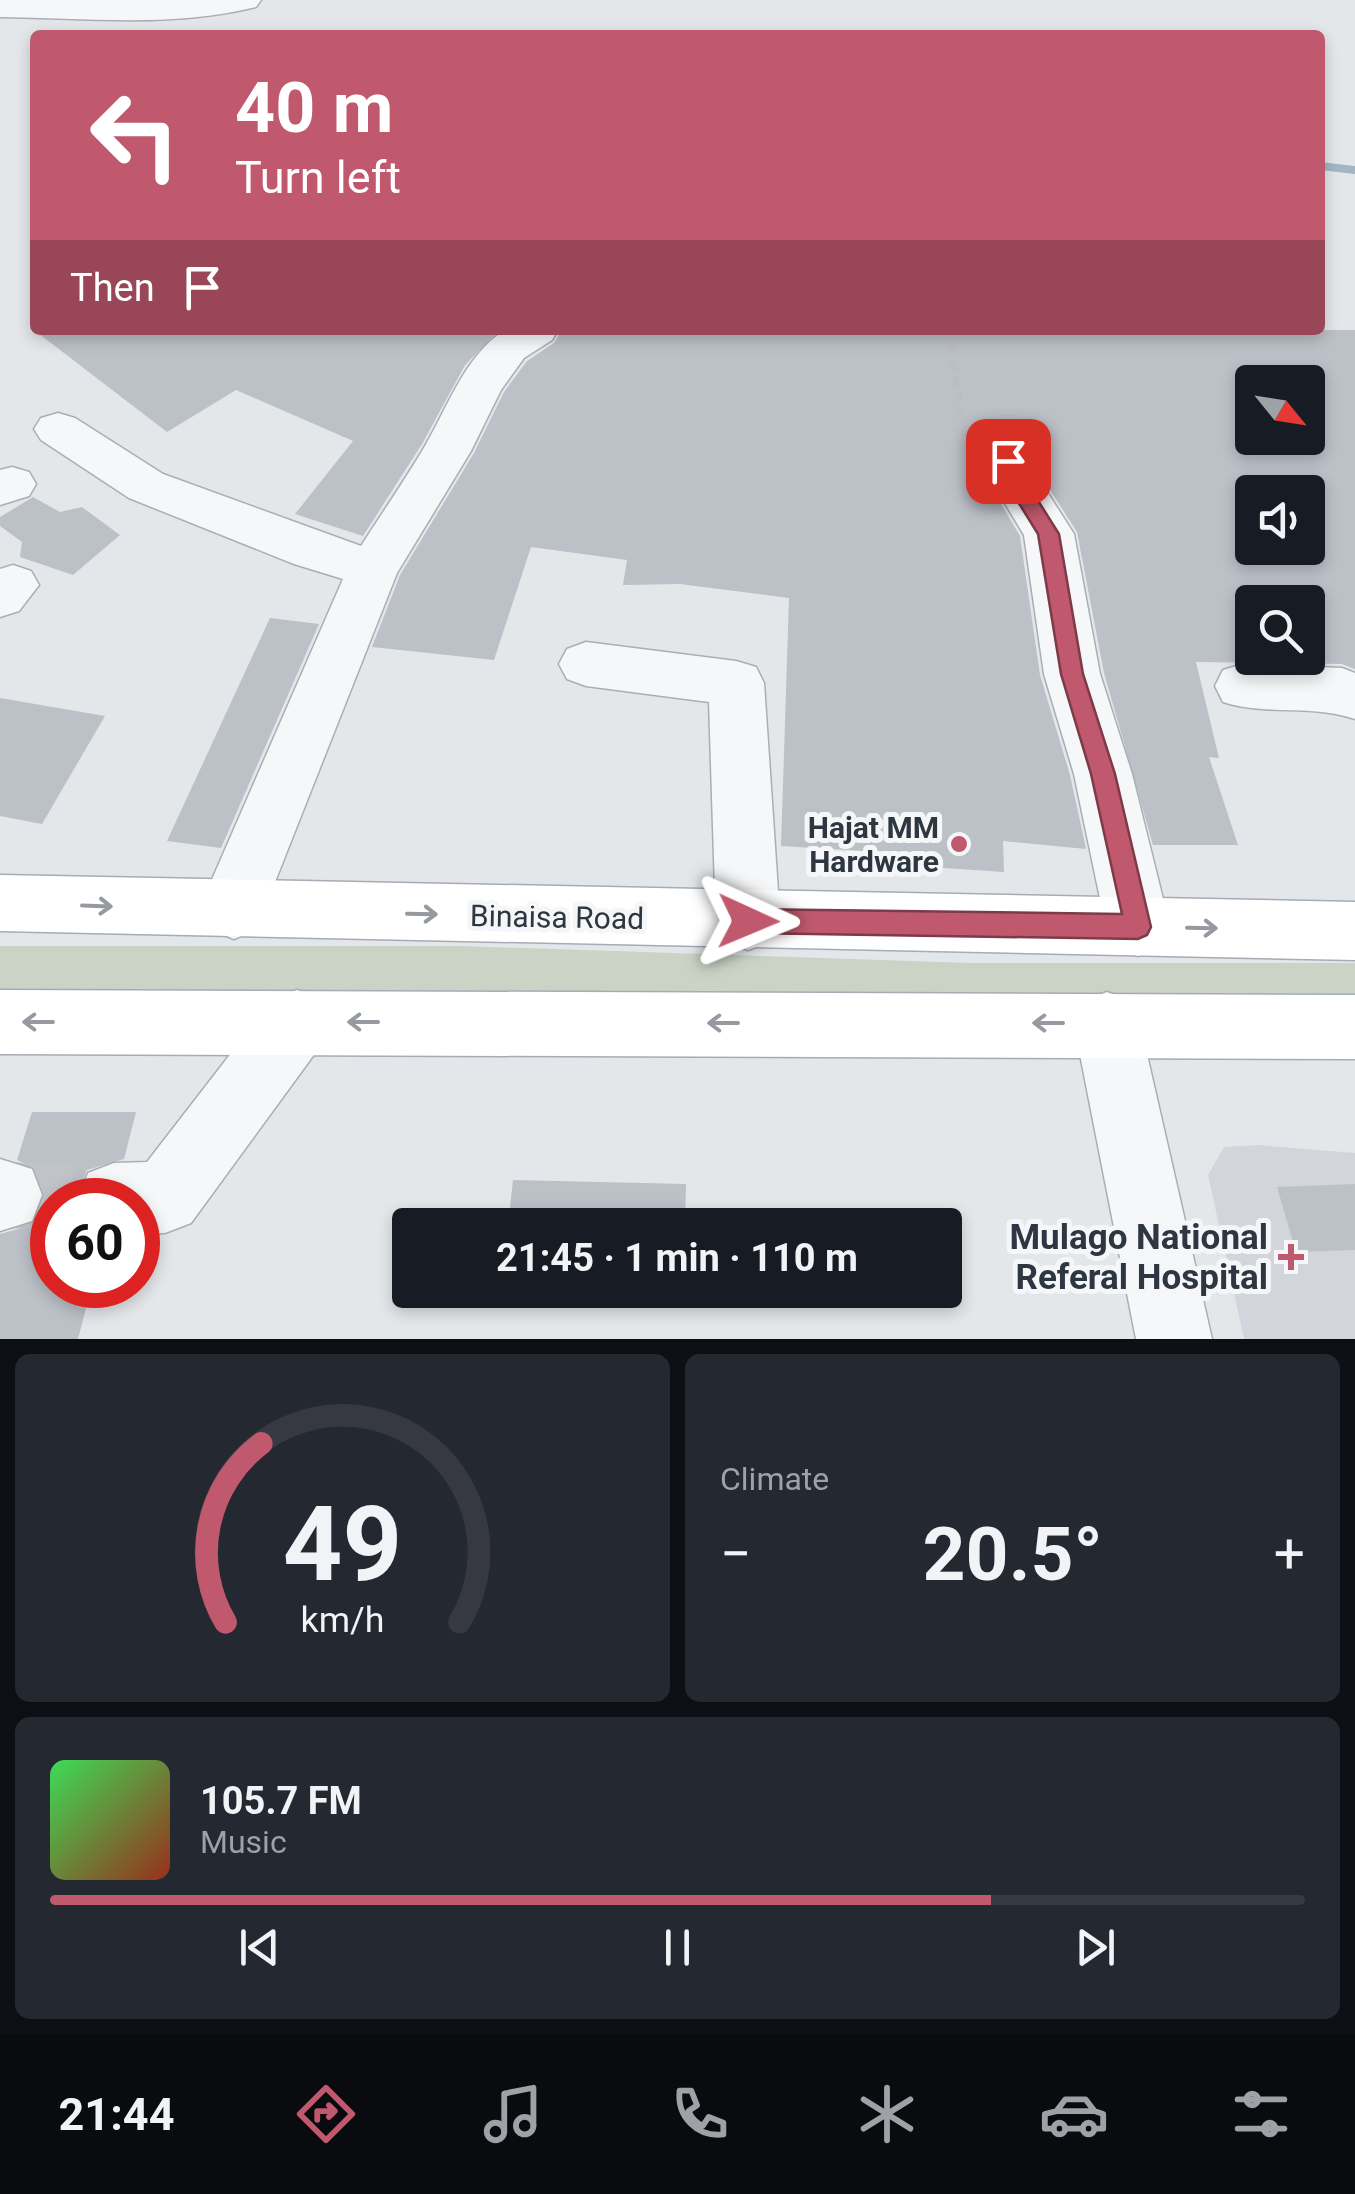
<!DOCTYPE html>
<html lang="en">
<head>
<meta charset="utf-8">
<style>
	:root { --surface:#171b24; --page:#242831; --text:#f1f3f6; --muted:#9ea1a6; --line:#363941; --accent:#c0596e }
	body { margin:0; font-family:Roboto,sans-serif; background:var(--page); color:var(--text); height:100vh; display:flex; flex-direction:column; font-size:38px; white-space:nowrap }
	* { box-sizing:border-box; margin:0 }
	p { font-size:32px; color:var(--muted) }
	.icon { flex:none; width:55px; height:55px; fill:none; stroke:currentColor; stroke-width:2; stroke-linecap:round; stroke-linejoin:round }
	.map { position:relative; height:1339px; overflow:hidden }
	.details { display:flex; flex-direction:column; gap:15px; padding:15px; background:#0d0f14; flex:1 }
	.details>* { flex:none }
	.top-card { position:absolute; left:30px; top:30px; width:1295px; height:305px; border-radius:10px; box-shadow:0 5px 15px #0003; background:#c0596e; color:#fff; overflow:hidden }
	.needle { width:65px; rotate:120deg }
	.buttons { position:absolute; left:1235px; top:365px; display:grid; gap:20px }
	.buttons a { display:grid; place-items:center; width:90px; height:90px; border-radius:10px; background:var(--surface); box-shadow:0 5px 15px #0003; font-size:50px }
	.speed { position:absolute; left:30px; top:1178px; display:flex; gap:20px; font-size:50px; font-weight:700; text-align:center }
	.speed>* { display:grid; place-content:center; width:130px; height:130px; border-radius:50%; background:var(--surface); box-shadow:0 5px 15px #0003; line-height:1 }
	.speed .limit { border:15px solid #d22; background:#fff; color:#111 }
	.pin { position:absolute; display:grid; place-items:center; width:85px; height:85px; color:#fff; margin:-42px; border-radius:20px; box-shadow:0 5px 15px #0006 }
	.me { position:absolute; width:110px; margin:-55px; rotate:91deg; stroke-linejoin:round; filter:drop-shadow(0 0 8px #0008) }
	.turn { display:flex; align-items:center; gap:35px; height:210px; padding:0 40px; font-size:45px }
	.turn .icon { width:130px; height:130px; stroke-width:2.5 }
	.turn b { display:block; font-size:70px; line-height:85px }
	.then { display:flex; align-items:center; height:95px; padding:0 40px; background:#0003; gap:20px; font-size:38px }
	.big { font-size:75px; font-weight:700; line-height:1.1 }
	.details .tile { flex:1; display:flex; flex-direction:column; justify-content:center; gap:15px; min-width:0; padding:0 35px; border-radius:15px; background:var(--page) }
	.details .dial { align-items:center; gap:0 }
	.dial svg { height:260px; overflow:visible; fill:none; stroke:var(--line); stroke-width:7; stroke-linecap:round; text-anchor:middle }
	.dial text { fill:var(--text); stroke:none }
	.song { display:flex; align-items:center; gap:30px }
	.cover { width:120px; height:120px; border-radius:15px; background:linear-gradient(135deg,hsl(130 70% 55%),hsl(10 70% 35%)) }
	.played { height:10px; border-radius:5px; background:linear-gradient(90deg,var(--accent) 75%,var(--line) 75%) }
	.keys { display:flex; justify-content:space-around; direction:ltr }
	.heat { display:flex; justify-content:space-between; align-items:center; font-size:55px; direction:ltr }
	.details .tiles { flex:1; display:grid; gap:15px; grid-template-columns:1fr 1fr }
	.tile:last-child { grid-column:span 2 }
	.trip { position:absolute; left:392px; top:1208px; width:570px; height:100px; border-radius:10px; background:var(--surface); box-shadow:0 5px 15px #0003; font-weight:700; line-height:100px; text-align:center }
	.menu { display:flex; height:160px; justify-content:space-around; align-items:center; background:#090b0e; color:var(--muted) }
	.menu .icon { width:70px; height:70px }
	.menu .current { color:var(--accent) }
	.menu b { font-size:45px; color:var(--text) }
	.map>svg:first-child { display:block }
	.built { fill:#d2d6dc }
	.green { fill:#cad3c6 }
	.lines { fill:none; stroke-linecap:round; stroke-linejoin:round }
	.stream { fill:#a4b6c6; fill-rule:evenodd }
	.building { fill:#bcc0c7; fill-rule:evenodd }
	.minor-tunnel { stroke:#c0c4c8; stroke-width:66; stroke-dasharray:66 34; stroke-linecap:butt }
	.minor-casing { stroke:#aaaeb4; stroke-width:3 }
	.major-casing { stroke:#a5acb5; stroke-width:3 }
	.path { stroke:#babdc2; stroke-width:6; stroke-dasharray:8 8; stroke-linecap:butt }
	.minor { fill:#f6f7f9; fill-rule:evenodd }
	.major { fill:#fff; fill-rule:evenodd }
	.oneway { stroke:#969aa0 }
	.route { fill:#c0596e; stroke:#7d3a48; stroke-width:2.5 }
	.poi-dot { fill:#c0596e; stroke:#f4f6f8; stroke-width:4 }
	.labels { text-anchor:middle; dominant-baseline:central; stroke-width:10; stroke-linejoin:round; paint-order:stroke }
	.poi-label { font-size:30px; font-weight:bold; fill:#2e3641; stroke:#f4f6f8; text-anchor:end }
	.street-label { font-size:30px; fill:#2e3641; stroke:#f4f6f8 }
	.near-poi-label { font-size:35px; font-weight:bold; fill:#2e3641; stroke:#f4f6f8; text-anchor:end }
</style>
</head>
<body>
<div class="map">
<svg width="1355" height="1339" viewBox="0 0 1355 1339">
	<rect width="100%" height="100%" fill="#e4e7ea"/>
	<path class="built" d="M1259,1145l96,8v186h-111l-36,-164 16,-28z"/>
	<path class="green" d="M0,946h461l509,17h385v38l-1355,-8z"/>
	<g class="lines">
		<path class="stream" d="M1320,162l35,4v8l-35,-4z"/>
	</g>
	<path class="building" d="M34,330h465l-34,35 -43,79 -59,92 -68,-22 58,-73 -117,-51 -69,42z
		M562,330h793v339l-13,-5 -146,-2 23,96 -10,-1 29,88h-85l-49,-172 -27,-141 -39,-61 -16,-43 -20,-7 -19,4 -10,17 12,35 35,59 20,139 30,100 16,74 -83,-8 1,31 -75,-5v-12l-148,-9 8,-248 -109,-14 -57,1 4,-25 -96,-13 -37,113 -122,-13 28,-72 74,-122 30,-61 23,-31 27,-18zM1252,382h56v56h-56zM1252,492h56v56h-56zM1252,602h56v56h-56z
		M33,497l27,15 22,-5 38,28 -47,40 -53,-18 2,-15 -22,-16v-9z
		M270,618l49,6 -98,224 -54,-7z
		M0,698l105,18 -63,108 -42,-8z
		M32,1112h104l-12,47 -37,11 -12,30h-23v85h40l-14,54h-78v-105l33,-9 13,-29 -10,-28 -19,-8z
		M513,1180l173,4 -1,41h-177z
		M1355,1184v66l-59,2 -19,-65z"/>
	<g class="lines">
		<path class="minor-tunnel" d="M6,1195l108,4"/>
		<g class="minor-casing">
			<path id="minor" d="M0,0h261l-5,7c-83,21 -171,11 -256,10z
				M505,330h53l-6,10 -28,18 -23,32 -30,61 -74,122 -141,357 -22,9 -22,-9 -9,-20 7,-26 133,-305 -49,-15 -165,-66 -88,-58 -7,-11 7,-11 17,-5 17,5 88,56 198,72c21,-33 44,-66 64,-100 23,-39 40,-91 80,-116z
				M1001,425l17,4 17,44 39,61 26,140 32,100 38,153 -10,21 -22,8 -22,-8 -10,-21 -32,-153 -30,-100 -20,-139 -36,-60 -11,-34 7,-12z
				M12,467l17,5 7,12 -7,12 -29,9v-35z
				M13,565l18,6 8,14 -20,26 -19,6v-48z
				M586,642l150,19 20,6 8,16 16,238 -10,21 -22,8 -22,-8 -10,-21 -7,-219 -123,-16 -19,-7 -8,-15 8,-15z
				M1243,664l99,4 13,5v46c-42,-15 -89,-3 -132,-17l-8,-16 8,-16z
				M297,990l24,9 9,23 -9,23 -130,178 -26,10 -27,1v-34h-60l10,-27 26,-10 33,-1 126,-163z
				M1107,992l24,9 9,23 72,315h-76l-62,-315 9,-23z
				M0,1159l32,10 10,26 -10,26 -32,10z"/>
		</g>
		<g class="major-casing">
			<path id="major" d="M0,875l1355,27v58l-1355,-29z
				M0,990l1355,5v64l-1355,-5z"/>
		</g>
		<path class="path" d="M949,330l12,85"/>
		<use href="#minor" class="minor"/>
		<use href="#major" class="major"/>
	</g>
	<defs><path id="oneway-shaft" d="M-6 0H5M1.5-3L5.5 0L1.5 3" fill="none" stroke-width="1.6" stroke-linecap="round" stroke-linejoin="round" transform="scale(2.5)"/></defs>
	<g class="oneway">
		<use href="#oneway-shaft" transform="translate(97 906) rotate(2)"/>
		<use href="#oneway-shaft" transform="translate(422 914) rotate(1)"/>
		<use href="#oneway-shaft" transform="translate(1202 928) rotate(1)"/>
		<use href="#oneway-shaft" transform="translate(38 1022) rotate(180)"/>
		<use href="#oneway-shaft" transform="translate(363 1022) rotate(-180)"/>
		<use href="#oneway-shaft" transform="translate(723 1023) rotate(-180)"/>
		<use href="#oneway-shaft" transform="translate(1048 1023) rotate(-180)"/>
	</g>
	<path class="route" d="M1008,454l7,2 7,19 37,59 24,140 32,100 36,153 -4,8 -9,4 -390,-6 -9,-4 -4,-8 4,-9 9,-3 374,5 -31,-140 -30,-100 -23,-140 -36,-58 -4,-15z"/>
	<g class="poi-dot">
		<circle cx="959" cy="844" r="10"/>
		<path d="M1286 1242h10v10h10v10h-10v10h-10v-10h-10v-10h10z"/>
	</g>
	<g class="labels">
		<g class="poi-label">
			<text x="939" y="827">Hajat MM<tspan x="939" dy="34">Hardware</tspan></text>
		</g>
		<g class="street-label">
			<text transform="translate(557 917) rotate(1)">Binaisa Road</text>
		</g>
		<g class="near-poi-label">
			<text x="1268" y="1237">Mulago National<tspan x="1268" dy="40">Referal Hospital</tspan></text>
		</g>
	</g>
</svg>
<div class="buttons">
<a><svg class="needle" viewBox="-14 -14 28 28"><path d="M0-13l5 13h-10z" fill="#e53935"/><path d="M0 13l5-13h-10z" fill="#9ea1a6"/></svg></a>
<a><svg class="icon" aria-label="sound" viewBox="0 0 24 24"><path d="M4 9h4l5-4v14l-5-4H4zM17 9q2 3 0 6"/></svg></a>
<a><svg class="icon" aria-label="search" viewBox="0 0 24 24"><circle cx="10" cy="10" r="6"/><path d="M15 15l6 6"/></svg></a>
</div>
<div class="speed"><div class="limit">60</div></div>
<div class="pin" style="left:1008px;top:461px;background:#d93025"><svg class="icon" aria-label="arrive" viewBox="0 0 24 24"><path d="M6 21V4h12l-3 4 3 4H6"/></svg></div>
<svg class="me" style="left:748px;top:921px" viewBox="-20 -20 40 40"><path d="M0-17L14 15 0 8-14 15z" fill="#c0596e" stroke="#fff" stroke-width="4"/></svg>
<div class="trip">21:45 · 1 min · 110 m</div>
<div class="top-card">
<div class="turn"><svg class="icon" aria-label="left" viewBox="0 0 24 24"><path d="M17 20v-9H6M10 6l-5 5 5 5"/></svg><div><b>40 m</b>Turn left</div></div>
<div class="then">Then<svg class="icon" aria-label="arrive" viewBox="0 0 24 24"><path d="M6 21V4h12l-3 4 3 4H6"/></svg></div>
</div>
</div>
<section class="details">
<div class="tiles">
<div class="tile dial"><svg viewBox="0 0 100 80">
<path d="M14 69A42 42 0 1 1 86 69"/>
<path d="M14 69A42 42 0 0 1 25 14" stroke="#c0596e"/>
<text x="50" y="56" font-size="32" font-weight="700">49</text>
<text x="50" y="72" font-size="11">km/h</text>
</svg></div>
<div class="tile"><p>Climate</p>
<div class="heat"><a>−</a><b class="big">20.5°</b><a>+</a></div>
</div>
<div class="tile">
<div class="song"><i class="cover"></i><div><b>105.7 FM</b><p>Music</p></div></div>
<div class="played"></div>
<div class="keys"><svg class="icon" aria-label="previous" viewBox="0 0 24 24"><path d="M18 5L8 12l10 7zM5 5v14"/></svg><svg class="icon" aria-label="pause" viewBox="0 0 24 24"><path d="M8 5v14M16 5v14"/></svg><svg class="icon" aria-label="next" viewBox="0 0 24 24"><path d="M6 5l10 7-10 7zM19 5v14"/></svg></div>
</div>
</div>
</section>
<nav class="menu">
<b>21:44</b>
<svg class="icon current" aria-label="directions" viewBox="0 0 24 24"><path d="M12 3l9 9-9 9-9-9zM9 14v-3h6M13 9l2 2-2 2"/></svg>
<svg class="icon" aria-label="music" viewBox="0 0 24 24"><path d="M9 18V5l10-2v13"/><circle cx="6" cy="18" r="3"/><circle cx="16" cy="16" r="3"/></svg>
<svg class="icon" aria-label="phone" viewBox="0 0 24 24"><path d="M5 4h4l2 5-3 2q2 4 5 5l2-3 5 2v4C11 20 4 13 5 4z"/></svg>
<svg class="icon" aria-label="climate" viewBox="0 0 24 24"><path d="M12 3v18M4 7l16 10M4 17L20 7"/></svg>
<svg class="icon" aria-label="car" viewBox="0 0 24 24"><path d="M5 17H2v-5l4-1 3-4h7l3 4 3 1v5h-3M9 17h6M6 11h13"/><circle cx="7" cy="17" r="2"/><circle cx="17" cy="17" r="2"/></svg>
<svg class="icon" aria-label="filters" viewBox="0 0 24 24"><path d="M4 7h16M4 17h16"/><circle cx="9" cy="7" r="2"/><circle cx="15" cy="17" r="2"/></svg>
</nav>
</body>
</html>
